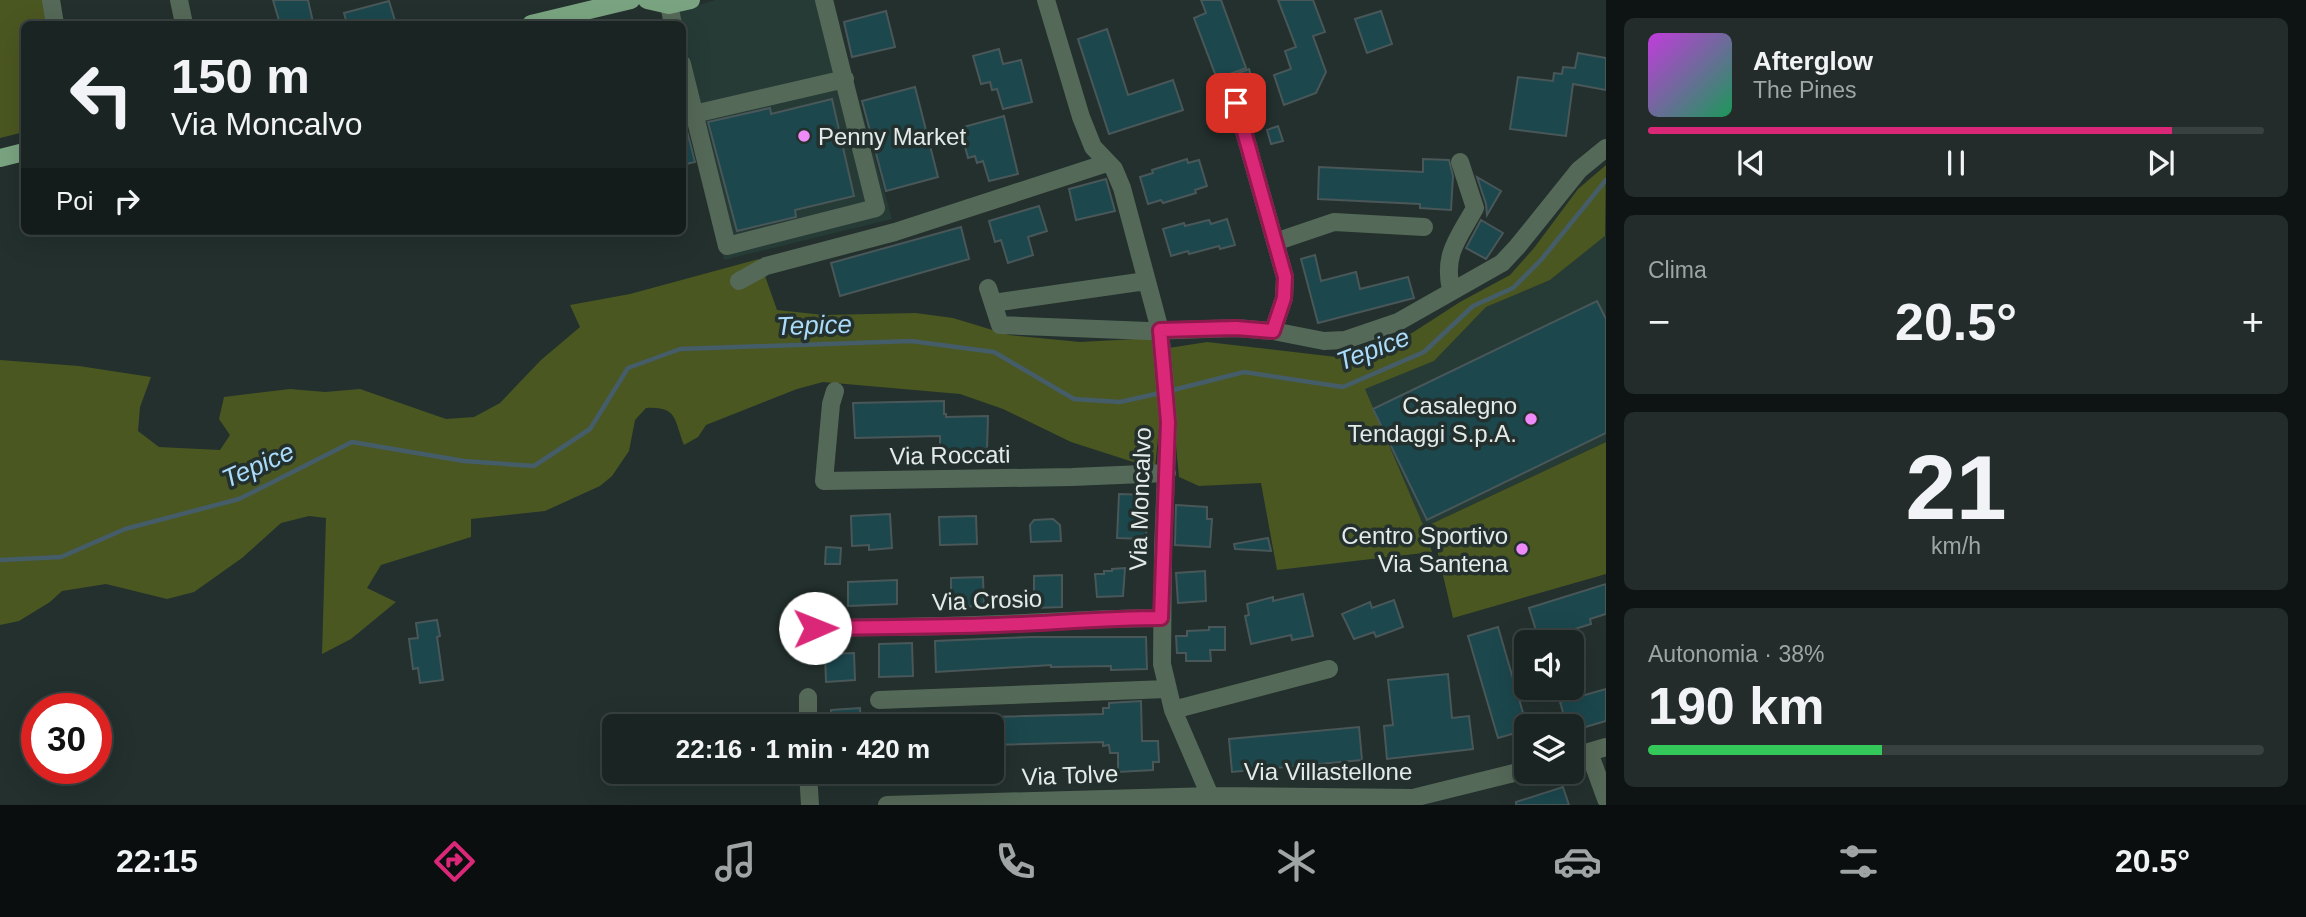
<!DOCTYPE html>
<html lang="it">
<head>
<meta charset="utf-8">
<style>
	:root { --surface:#1a2422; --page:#232c2a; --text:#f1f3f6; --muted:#9fa4a5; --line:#384140; --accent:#db2777 }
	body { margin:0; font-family:Arial,sans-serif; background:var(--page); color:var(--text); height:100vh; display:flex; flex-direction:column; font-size:26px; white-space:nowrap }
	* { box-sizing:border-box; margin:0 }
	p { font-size:23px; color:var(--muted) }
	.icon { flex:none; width:38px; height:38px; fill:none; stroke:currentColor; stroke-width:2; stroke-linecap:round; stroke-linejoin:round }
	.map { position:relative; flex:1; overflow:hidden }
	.sheet { display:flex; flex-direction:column; gap:18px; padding:18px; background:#0e1413; width:700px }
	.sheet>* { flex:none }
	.top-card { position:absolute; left:21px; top:21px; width:665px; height:214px; border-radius:10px; box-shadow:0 7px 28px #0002,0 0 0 2px var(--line); background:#1a2422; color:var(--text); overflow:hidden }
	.controls { position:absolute; left:1514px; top:630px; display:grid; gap:14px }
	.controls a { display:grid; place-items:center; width:70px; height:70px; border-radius:10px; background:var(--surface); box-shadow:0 7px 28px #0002,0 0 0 2px var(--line); font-size:35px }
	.speed { position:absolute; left:21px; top:693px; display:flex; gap:14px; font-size:35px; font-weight:700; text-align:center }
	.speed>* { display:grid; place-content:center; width:91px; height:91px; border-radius:50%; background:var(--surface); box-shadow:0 7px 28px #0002,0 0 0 2px var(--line); line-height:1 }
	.speed .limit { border:10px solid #d22; background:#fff; color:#111 }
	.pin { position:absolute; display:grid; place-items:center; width:60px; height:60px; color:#fff; margin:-30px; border-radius:14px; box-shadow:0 4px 10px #0006 }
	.me { position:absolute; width:77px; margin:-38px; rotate:89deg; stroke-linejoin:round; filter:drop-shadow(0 0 5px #0008) }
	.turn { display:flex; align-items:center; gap:24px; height:147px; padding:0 35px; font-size:32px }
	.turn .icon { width:91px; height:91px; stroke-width:2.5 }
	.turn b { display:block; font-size:49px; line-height:60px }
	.then { display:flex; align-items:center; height:66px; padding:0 35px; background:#0003; gap:14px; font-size:26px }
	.big { font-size:52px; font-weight:700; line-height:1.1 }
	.sheet .widget { flex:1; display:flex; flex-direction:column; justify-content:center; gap:10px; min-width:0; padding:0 24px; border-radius:10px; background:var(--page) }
	.sheet .dial { align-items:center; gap:0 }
	.dial b { font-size:91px; line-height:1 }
	.song { display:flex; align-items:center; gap:21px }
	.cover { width:84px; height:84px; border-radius:10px; background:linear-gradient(135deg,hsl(290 70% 55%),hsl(150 70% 35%)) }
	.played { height:7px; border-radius:4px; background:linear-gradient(90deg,var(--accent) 85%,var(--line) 85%) }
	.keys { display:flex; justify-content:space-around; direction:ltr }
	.heat { display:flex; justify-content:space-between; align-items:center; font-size:38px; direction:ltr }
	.charge { height:10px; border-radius:5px; background:linear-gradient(90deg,#34c759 38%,var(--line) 0) }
	.trip { position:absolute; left:602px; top:714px; width:402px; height:70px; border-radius:10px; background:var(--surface); box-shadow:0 7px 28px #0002,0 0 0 2px var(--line); font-weight:700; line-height:70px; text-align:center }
	.dock { display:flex; height:112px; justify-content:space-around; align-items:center; background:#0a0e0e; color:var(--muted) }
	.dock .icon { width:49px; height:49px }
	.dock .active { color:var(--accent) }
	.dock b { font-size:32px; color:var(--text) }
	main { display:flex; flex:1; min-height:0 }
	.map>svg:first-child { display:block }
	.built { fill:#263b36 }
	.green { fill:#4b5721 }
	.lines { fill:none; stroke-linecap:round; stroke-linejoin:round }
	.stream { stroke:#455d68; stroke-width:4.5 }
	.building { fill:#1b474d; stroke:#495759; stroke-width:2 }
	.minor { stroke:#556958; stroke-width:18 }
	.major { stroke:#7aa481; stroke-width:18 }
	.route-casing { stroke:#8e194d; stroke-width:18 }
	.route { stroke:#db2777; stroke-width:12 }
	.poi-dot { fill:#ee8bf8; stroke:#23302d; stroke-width:2.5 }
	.labels { text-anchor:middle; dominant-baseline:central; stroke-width:7; stroke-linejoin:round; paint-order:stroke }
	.poi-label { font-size:24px; fill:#e3eae8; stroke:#23302d; text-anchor:end }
	.street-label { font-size:24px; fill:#e3eae8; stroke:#23302d }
	.water-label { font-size:26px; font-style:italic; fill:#aadbfa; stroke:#23302d }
</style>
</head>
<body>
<main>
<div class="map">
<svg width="1606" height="805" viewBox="0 0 1606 805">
	<rect width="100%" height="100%" fill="#23302d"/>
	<path class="built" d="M715,0h116l61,219 -168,41 -41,-170 -1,-66h-16l-2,-8z
		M1606,231v211l-182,85 -60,-138 70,-28 52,-54 64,-27 55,-44z"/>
	<path class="green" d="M0,0h44l4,24h-24v108l-24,6z
		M1606,165l-1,71 -55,44 -64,27 -52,54 -69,28 59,138 8,25 -155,18 -16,-87 -62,3 -20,-9 -5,-52 -15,2 -4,42 -84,-27 -68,-33 -43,-15 -137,-12 -26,7 -91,36 -8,12 -14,8c-10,-25 -6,-39 -38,-37l-11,12 -6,31 -17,25 -12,10 -55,25 -74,8v18l-90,28 -14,23 29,14 -45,37 -29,15 4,-136 -17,-2 -28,7 -39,35 -48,34 -27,7 -61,-15 -44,7 -12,11 -31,19 -19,4v-265l79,6 72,11 -11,30 -2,24 21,16 61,3 10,-15 -11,-16 5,-22 66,-8 35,3 35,-3 86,30 28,-2 26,-14 41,-43 39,-33 -10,-22 60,-11 129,-35 18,51 47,5 92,-2 37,5 56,17 71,7 74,-4 2,12 51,-8 138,16 67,-25 48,-31 50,-27 24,-27 44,-59z
		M1606,442v132l-153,44 -22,-94z"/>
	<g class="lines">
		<path class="stream" d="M1169,391l75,-19 99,15 81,-35 49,-46 40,-18 28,-28 65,-80
			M0,560l61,-3 64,-28 114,-30 113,-57 112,19 70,5 56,-37 38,-61 52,-19 231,-8 83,11 80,47 46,3 40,-9"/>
	</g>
	<path class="building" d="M273,0h35l5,22 -33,2z
		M1201,0h20l25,68 -29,11 -23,-61 12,-5z
		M1278,0h35l12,32 -12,4 13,36 -10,21 -32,12 -10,-30 17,-6 -6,-18 11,-4z
		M389,1l7,23h-49l-3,-11z
		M886,11l9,36 -43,10 -8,-35z
		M1381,11l11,33 -25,9 -12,-34z
		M1107,29l21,66 45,-15 10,30 -74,24 -31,-95z
		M999,49l4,15 18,-4 11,42 -29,7 -6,-20 -5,1 -2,-8 -9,2 -8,-28z
		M1578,53l28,5v32l-33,-6 -7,52 -56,-7 8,-52 35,4 1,-8 8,1 1,-7 12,1z
		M1249,69l4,13 -12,5 -5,-13z
		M915,87l23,90 -52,14 -24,-90z
		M832,99l22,97 -59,14 1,7 -59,14 -29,-109 62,-14 1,6z
		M1004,116l14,58 -29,7 -6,-20 -6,2 -2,-7 -7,2 -8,-30z
		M685,123l10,39 -13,3v-41z
		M1278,126l5,15 -12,3 -4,-14z
		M1187,159l1,4 11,-3 8,26 -12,4 1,3 -33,10 -2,-3 -13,4 -8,-27 13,-4 -1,-3z
		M1423,159l26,1 4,16 -2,34 -31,-2v-4l-102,-5 1,-32 104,5z
		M1477,177l24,14 -14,24 -1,-11z
		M1106,179l9,32 -39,9 -7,-31z
		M1039,206l8,25 -19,6 5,18 -25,8 -7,-23 -6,2 -6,-21z
		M1227,219l8,26 -15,4 -1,-3 -30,8 -1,-3 -17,5 -8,-27 21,-6 1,3 24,-6 2,4z
		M1481,220l22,13 -17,26 -20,-11z
		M961,227l8,32 -129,37 -9,-33z
		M1315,255l6,26 35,-9 4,17 48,-12 6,21 -96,25 -17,-64z
		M1597,301l9,18v114l-179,87 -54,-111z
		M944,401v13h2v3l42,-1 -1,34 -47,1v-15l-85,2 -2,-35z
		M1119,494l29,1 -2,44 -29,-1z
		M1176,505l31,2v12h5l-2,28 -35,-2z
		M890,514l2,34 -23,2v-5l-17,1 -1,-30z
		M976,516l1,28 -37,1 -1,-28z
		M1053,519l7,6 1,16 -30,1 -1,-17 4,-5z
		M1268,538l3,13 -36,-2 -1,-5z
		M826,547l15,1 -1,16h-15z
		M1125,568l-2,28 -26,1 -2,-23h9v-3h8v-2z
		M1205,571l1,30 -28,2 -2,-30z
		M1062,575v32l-28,1v-32z
		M983,577l1,29 -33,1v-29z
		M897,580v24l-49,2v-24z
		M1606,584v30l-16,5 1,5 -52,16 -10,-32z
		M1303,594l10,42 -21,4 -1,-5 -40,9 -6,-28 4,-1 -2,-11 26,-7v4z
		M1394,600l9,27 -27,10 -2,-5 -20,7 -12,-25 28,-12 2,6z
		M437,620l3,16 -3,1 6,43 -23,3 -2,-15 -5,1 -4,-30 9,-1 -2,-15z
		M1209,627h16v23h-15l1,11h-25v-8h-9l-1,-17h11v-5l22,-1z
		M1498,627l28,96v7l-28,8 -30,-102z
		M1031,637h115l1,32 -36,1v-4l-60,1v-2l-115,7 -1,-31z
		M912,643l1,33 -34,1v-33z
		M854,653l1,27 -29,2 -1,-28z
		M1448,674l4,44 17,-2 4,33 -86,10 -3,-33 9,-1 -5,-45z
		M1606,689v32l-34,10v-5h-5l-7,-24z
		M1141,701l1,40h16l1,21h-6v8l-35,2v-19h-8l-1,-8 -6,1v-4l-111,3v-28l111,-3v-6h6v-5z
		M860,708l1,18h-29l-1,-16z
		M1359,727l3,33 -130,12 -3,-33z
		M1563,787l6,18h-53v-3z"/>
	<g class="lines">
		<path class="minor" d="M51,0l4,24
			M179,0l5,24
			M1046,0l35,117 12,30 21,22 8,19 38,142 8,92 -5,128 -1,114 11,46 41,95
			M669,5l4,19
			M682,64l45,182 149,-38 -52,-208
			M1236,103l49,174 -1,21 -11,33
			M694,114l151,-35
			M1275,242l59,-20 90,5
			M739,281l27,-15 129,-34 212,-69
			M988,288l12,37 148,6 88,-3 37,3 51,10 21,-1 53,-18 104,-59 15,-16 62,-77 27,-22
			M1451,290c-8,-36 7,-51 24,-82l-15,-46
			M993,303l153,-22
			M835,391l-4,13 -7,77 248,-4 95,-4
			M815,628c62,-1 124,-1 186,-4 54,-2 107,-6 160,-6
			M808,697v29
			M879,700l288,-11
			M1173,710l156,-41
			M1589,752l17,47
			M1572,757l34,-10
			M808,772l2,33
			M887,805l325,-9 201,2 113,-28"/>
		<path class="major" d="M647,0l22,5 22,-5
			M531,24l100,-24
			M0,158l24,-6"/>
	</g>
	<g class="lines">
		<g class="route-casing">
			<path id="route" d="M815,628c60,-1 121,-1 181,-3 55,-2 110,-7 165,-7l7,-196 -8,-92 76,-2 37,3 11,-33 1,-21 -49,-174"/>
		</g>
		<use href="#route" class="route"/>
	</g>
	<g class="poi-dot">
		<circle cx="804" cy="136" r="7"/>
		<circle cx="1531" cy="419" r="7"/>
		<circle cx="1522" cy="549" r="7"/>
	</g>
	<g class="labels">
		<g class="poi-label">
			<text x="818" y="136" text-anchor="start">Penny Market</text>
			<text x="1517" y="405">Casalegno<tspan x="1517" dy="28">Tendaggi S.p.A.</tspan></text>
			<text x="1508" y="535">Centro Sportivo<tspan x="1508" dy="28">Via Santena</tspan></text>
		</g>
		<g class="street-label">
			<text transform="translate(950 455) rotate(-1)">Via Roccati</text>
			<text transform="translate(1140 499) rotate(-88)">Via Moncalvo</text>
			<text transform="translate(987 600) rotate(-2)">Via Crosio</text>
			<text x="1328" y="771">Via Villastellone</text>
			<text transform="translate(1070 775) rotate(-2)">Via Tolve</text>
		</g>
		<g class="water-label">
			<text transform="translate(814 325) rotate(-2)">Tepice</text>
			<text transform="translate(1373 349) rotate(-21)">Tepice</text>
			<text transform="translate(258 465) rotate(-24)">Tepice</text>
		</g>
	</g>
</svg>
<div class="controls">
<a><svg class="icon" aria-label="sound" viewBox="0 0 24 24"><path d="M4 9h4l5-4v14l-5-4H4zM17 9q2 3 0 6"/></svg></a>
<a><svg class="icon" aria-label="layers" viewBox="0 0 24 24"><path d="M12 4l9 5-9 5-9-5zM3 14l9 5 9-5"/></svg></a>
</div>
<div class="speed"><div class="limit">30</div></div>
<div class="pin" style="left:1236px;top:103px;background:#d93025"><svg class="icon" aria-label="arrive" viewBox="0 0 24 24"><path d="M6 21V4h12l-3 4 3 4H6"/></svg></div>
<svg class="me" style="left:815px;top:628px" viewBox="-20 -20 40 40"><circle r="19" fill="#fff"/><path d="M0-13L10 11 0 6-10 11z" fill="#db2777"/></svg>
<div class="trip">22:16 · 1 min · 420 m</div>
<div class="top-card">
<div class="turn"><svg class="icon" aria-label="left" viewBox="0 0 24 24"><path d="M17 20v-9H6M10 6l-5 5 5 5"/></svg><div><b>150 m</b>Via Moncalvo</div></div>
<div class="then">Poi<svg class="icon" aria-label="right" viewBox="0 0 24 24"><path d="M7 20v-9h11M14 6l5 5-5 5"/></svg></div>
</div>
</div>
<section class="sheet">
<div class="widget">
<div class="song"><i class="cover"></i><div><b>Afterglow</b><p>The Pines</p></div></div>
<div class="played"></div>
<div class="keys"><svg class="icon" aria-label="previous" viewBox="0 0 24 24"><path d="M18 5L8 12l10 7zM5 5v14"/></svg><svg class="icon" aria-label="pause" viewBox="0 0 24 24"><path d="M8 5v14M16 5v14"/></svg><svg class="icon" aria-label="next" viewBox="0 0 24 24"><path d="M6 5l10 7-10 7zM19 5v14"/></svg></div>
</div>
<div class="widget"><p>Clima</p>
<div class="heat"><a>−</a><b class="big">20.5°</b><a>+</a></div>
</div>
<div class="widget dial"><b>21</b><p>km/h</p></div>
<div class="widget"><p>Autonomia · 38%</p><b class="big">190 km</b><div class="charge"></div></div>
</section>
</main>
<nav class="dock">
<b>22:15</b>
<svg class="icon active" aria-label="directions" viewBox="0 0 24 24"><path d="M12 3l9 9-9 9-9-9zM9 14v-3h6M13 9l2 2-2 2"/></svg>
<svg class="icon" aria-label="music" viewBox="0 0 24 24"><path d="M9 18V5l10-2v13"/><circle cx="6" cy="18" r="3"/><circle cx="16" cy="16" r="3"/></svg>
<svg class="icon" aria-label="phone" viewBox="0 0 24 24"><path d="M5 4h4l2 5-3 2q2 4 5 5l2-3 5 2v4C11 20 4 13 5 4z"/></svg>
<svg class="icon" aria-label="climate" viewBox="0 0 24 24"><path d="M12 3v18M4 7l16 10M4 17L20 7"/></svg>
<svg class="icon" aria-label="car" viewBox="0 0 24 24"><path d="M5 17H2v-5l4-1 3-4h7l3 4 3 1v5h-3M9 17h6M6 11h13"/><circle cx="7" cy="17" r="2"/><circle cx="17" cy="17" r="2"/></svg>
<svg class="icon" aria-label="filters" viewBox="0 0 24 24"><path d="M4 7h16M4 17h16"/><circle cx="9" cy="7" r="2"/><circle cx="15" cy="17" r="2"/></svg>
<b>20.5°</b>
</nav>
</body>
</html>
